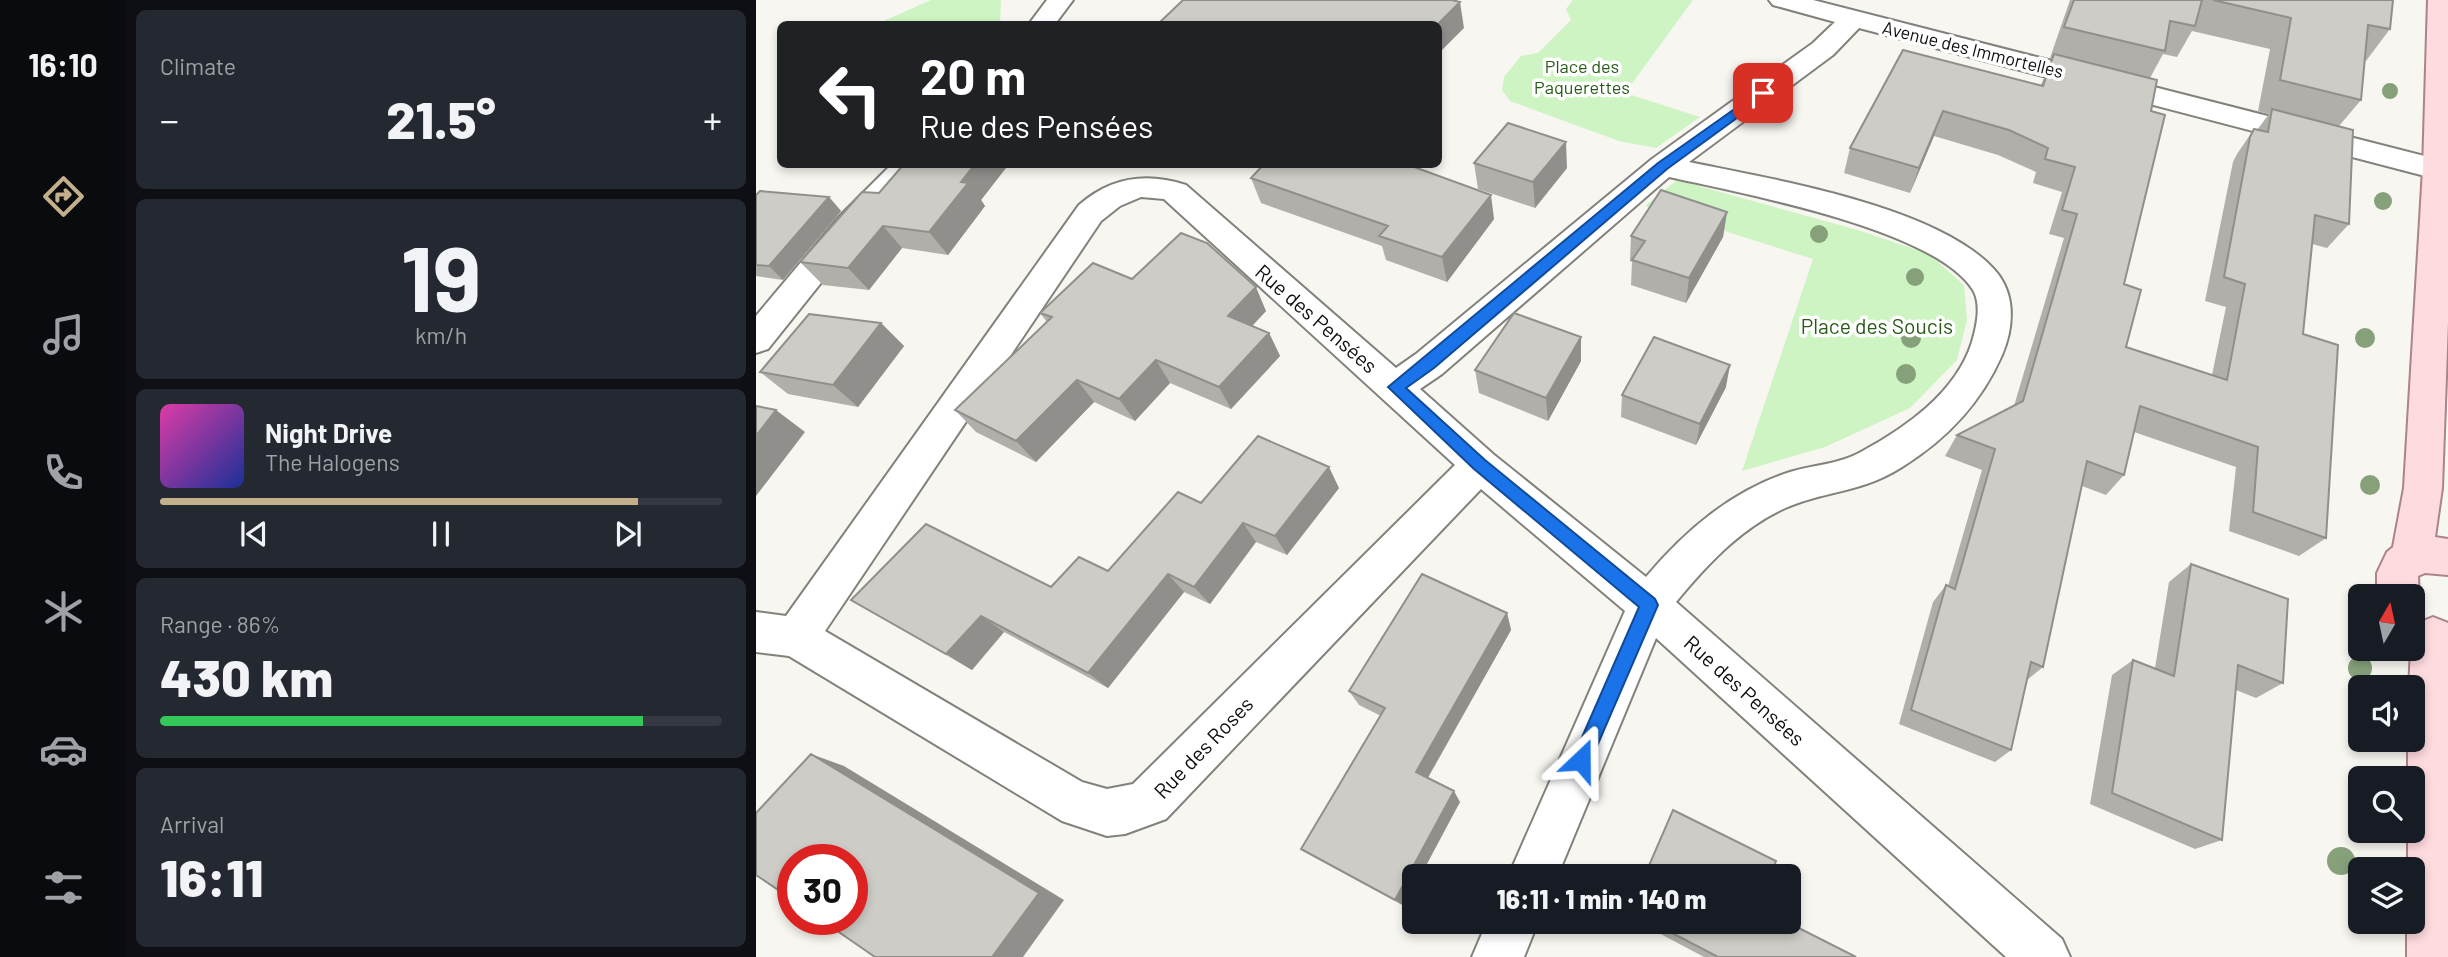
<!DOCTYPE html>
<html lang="en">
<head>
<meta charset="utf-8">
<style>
	:root { --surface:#171b24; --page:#242831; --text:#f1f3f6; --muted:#9ea1a6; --line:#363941; --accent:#c4af8b }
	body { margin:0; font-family:Barlow,sans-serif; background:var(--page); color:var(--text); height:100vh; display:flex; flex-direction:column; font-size:26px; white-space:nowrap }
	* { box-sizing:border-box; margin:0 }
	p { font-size:23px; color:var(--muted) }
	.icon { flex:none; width:38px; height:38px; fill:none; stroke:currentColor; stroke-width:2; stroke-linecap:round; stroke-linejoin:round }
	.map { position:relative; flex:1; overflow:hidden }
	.side { display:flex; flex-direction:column; gap:10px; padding:10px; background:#0d0f14; width:630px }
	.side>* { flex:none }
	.hud { position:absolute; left:21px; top:21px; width:665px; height:147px; border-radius:10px; box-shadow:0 4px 10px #0003; background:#202124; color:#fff; overflow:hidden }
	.needle { width:46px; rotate:9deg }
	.controls { position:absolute; left:1592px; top:584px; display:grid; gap:14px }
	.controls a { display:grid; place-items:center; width:77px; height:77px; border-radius:10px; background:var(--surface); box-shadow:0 4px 10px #0003; font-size:35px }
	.speed { position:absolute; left:21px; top:844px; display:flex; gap:14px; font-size:35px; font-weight:700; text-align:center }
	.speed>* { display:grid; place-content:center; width:91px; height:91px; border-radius:50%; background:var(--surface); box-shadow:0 4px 10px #0003; line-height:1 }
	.speed .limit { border:10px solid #d22; background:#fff; color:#111 }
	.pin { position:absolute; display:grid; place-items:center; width:60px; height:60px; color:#fff; margin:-30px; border-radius:14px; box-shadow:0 4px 10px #0006 }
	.me { position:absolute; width:77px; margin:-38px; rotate:23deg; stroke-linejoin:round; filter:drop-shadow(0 0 5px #0008) }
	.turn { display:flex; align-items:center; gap:24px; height:147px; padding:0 28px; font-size:32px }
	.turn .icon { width:91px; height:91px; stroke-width:2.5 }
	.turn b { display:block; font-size:49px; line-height:60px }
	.big { font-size:52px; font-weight:800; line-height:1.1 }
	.side .tile { flex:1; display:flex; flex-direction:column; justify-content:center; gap:10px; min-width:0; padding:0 24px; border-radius:10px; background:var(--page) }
	.side .dial { align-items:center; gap:0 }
	.dial b { font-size:91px; line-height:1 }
	.song { display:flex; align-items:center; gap:21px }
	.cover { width:84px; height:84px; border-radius:10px; background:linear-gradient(135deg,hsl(320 70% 55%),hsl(230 70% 35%)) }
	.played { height:7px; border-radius:4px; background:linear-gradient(90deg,var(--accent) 85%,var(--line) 85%) }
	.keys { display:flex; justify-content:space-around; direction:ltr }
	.heat { display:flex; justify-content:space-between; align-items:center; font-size:38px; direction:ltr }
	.charge { height:10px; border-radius:5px; background:linear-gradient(90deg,#34c759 86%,var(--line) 0) }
	.trip { position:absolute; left:646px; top:864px; width:399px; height:70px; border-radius:10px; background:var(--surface); box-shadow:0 4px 10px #0003; font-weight:800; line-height:70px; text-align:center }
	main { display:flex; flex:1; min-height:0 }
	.tab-bar { display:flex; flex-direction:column; width:126px; justify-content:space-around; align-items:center; background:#090b0e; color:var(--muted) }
	.tab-bar .icon { width:49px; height:49px }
	.tab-bar .on { color:var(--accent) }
	.tab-bar b { font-size:32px; color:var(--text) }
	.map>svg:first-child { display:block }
	.green { fill:#cdf4c2 }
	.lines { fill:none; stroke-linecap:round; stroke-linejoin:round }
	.minor-casing { stroke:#83817c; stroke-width:4 }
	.major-casing { stroke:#a98488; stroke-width:4 }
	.minor { fill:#fff; fill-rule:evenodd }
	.major { fill:#fedbdf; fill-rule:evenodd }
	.tree { fill:#86a17a }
	.wall { fill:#b0afaa; fill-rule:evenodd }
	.shaded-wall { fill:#908f8b }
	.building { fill:#cdccc6; stroke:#908f8b; stroke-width:2 }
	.route { fill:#1a73e8; stroke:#114b97; stroke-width:2 }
	.labels { text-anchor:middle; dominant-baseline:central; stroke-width:7; stroke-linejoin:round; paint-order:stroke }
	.far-street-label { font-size:18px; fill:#0e0e0c; stroke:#fff }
	.far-park-label { font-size:18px; fill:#285b18; stroke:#fff }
	.street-label { font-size:21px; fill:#0e0e0c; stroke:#fff }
	.park-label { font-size:21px; fill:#285b18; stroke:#fff }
</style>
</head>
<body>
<main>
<nav class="tab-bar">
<b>16:10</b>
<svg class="icon on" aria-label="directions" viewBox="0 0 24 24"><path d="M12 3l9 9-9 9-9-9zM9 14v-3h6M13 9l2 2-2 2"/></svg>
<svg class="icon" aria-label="music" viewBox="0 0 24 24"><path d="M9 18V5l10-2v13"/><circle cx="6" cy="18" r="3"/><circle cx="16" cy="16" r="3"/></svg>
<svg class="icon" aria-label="phone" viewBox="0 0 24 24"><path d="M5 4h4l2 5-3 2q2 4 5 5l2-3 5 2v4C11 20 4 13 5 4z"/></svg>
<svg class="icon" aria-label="climate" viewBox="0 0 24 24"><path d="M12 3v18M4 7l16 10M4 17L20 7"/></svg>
<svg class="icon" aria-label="car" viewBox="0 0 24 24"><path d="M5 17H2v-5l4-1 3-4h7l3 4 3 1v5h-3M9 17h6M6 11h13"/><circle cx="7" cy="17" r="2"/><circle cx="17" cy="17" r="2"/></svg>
<svg class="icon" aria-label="filters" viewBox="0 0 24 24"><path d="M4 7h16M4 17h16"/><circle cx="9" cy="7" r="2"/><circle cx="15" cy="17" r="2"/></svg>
</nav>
<section class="side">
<div class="tile"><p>Climate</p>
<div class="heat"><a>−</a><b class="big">21.5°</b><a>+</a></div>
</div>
<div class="tile dial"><b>19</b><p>km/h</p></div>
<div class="tile">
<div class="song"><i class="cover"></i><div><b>Night Drive</b><p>The Halogens</p></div></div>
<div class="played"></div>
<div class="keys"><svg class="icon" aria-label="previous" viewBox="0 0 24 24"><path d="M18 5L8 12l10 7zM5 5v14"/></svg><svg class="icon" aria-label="pause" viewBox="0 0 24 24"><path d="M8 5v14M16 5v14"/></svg><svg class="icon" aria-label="next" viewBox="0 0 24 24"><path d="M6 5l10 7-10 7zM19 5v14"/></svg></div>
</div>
<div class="tile"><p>Range · 86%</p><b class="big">430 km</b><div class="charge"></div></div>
<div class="tile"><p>Arrival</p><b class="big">16:11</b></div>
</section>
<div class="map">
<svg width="1692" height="957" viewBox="0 0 1692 957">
	<rect width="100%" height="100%" fill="#f8f6f1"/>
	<path class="green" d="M175,0h70l-1,24h-123z
		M817,0h120l-68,93 75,24 -44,31 -37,-7 -109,-40 -8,-11 2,-13 17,-21 17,-3 33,-33 -5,-11z
		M921,180l184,51 68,23 35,31 3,35 -10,40 -47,48 -85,39 -83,24 71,-212 -168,-53z"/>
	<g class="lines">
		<g class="minor-casing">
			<path id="minor" d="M291,0h26l-18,24h-26z
				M1013,0h44l635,162v20l-589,-154 -26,27 -144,107c82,17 256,45 309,112 18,24 15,55 4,81 -21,48 -55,84 -100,112 -36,23 -66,23 -104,36 -50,17 -90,60 -122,99l386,337 8,18h-64l-350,-319 -99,239h-49l117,-266 -144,-122 -315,330 -41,15 -18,2 -45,-15 -273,-165 -33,-4v-40l30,4 293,-411c32,-28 67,-33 107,-20l210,183 20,-14 236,-195 161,-116 22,-21 -62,-17zM913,177c71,16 265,51 304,113 9,15 3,38 -1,52 -16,51 -67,86 -111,110 -21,12 -48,13 -71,20 -59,19 -105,59 -144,105l-153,-123 -73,-65 22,-15zM385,197l23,2 291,266 -322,319 -26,5 -25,-7 -257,-151 276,-410 19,-15z
				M136,164h33l-65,70 -92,115 -12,4v-37l82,-98z
				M731,922h51l-14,35h-52z"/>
		</g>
		<g class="major-casing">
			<path id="major" d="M1672,0h20v322l-6,166 -7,49 13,2v36l-23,-2 -7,3 1,21 -6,12v-12h-36v-24l10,-21 6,-5 11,-59 19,-319z
				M1677,617l15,6v334h-41v-35h6v-52h-5v-39h5v-52h-5v-39h5v-52h-4l2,-39h2v-16l5,-10z"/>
		</g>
		<use href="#minor" class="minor"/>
		<use href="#major" class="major"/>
	</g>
	<g class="tree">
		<circle cx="1634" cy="91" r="8"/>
		<circle cx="1627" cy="201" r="9"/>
		<circle cx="1063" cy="234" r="9"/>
		<circle cx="1159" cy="277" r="9"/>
		<circle cx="1155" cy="338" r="10"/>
		<circle cx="1609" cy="338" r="10"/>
		<circle cx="1150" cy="374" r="10"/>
		<circle cx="1614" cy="485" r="10"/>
		<circle cx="1604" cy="668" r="12"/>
		<circle cx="1585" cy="861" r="14"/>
	</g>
	<path class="wall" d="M1314,0h323l-3,29 -24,32 -2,-1 -3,40 -22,26 10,98 -22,24 -15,-4 -9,90 23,204 -27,18 -70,-25 7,-64 -102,-35 -10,43 -18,20 -24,-9 -39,181 -16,13 -16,70 -16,12 -96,-38 34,-122 13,-17 2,1 34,-116 -37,-14 12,-21 57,-29 50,-168 -15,-4 13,-42 -29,-9 3,-11 -38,-17 -64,-19 -24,57 -66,-20 6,-25 53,-98 138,35 11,-27h-2zM1436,31l78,18 -12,62 11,3 -12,16 -3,-1 -17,25 -4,8 -28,139 21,6 -14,68 -86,-28 -2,-63 27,-173 -1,-33 13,-24 14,3z
		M718,163l93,5 -32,40 -57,-19z
		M148,164h105l-28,36 4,6 -37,49 -46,-7 -33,42 -46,-5 -23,-23 79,-69z
		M495,178l243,41 -47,63 -61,-22 -4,-14 -121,-43z
		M0,195l73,2 12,14 -58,69 -27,-4z
		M971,212l-4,25 -37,66 -55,-18 1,-23 -2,-1 1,-25z
		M376,279l134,32 -14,15 17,7 11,23 -49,53 -61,-26 -35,38 -41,-19 -58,60 -60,-30 -21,-22 92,-88 -7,-9z
		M125,323l23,23 -46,61 -70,-13 -28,-22z
		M825,361l-33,60 -69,-28 -4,-23z
		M970,387l-30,58 -75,-28 1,-22z
		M583,488l-52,67 -31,-13 -46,62 -26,-12 -76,96 -104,-56 -32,38 -121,-70 200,-13 57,-16 93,-68z
		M1435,564l92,119 -27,15 -20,-8 -14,150 -27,9 -105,-45 22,-129 21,-15 22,8 14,-86z
		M751,613l4,17 -83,148 32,24 -46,75v11l-10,18 -90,-49 -13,-8 80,-133 -22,-11 -10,-14z
		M882,922h149l69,35h-152z"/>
	<path class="shaded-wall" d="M704,2l4,26 -26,26v-30z
		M1187,111l-9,25 -24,57 9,-25z
		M810,142l1,26 -32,40 -2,-26z
		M219,164h34l-28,36 4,6 -37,49 -19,-23 32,-50z
		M735,195l3,24 -47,63 -5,-25z
		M73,197l12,14 -58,69 -14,-14z
		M971,212l-4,25 -37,66 3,-25z
		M127,226l19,22 -33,42 -21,-22z
		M500,287l10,24 -26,28 -12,-23z
		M125,323l23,23 -46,61 -25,-22z
		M513,333l11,23 -49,53 -12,-22z
		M825,337v24l-33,60 -2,-23z
		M400,360l14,23 -35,38 -16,-22z
		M974,365l-4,22 -30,58 4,-21z
		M321,380l17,22 -58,60 -20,-21z
		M20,410l29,22 -49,64v-60z
		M573,467l10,21 -52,67 -12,-19z
		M487,523l13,19 -46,62 -16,-17z
		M412,574l16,18 -76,96 -20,-15z
		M751,613l4,17 -87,154 -8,-12z
		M225,616l23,16 -32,38 -26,-16z
		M55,754l33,12 220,134 -41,57h-31z
		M698,791l6,11 -40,75h-6v11l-10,18 -9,-6z"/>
	<path class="building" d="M427,0h269l8,2 -22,22h-280z
		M1318,0h128l-7,26 -25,-5 -5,30 -101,-24z
		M1457,0h180l-3,29 -22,-4 -7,75 -81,-20 11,-62z
		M1147,50l140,36 11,-32 103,26 -6,31 14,4 -41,169 17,6 -15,57 101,33 18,-96 -21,-7 26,-140 4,-8 14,3 4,-23 81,21 -4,94 -34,-9 -12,119 35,11 -12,193 -73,-26 5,-65 -118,-41 -16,69 -37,-14 -44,206 -12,-5 -20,88 -100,-40 35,-125 9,4 40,-140 -38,-14 66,-34 54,-187 -15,-4 13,-43 -30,-8 3,-11 -39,-18 -66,-19 -24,57 -69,-20z
		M752,123l58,19 -33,40 -59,-19z
		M148,164h71l-14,18 7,1 -39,49 -46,-6 -35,42 -48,-6 62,-70 17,1z
		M508,164h142l85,31 -49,62 -63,-21 9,-10 -137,-48z
		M905,190l66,22 -38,66 -57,-18 13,-19 -14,-5z
		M4,191l69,6 -60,69 -13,-1v-70z
		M425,233l26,10 49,44 -28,29 41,17 -50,54 -63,-27 -37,39 -42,-19 -61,61 -61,-31 97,-93 -12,-4 53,-50 39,16z
		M758,313l67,24 -35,61 -71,-28z
		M53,314l72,9 -48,62 -73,-13z
		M898,337l76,28 -30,59 -78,-29z
		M0,406l20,4 -20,26z
		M502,436l71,31 -54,69 -32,-13 -49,64 -26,-13 -80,99 -107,-57 -35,38 -95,-54 75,-76 125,63 28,-30 29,14 70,-79 23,11z
		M1435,564l97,35 -5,84 -45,-18 -16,175 -110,-47 21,-133 41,16z
		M666,574l85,39 -91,159 38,19 -59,109 -94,-51 84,-141 -36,-17z
		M55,754l228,139 -47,64h-117l-55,-38h32v-60h-59v41l-37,-25v-62z
		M917,810l103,51 -6,16h-126z
		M895,922h136l69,35h-138z"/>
	<path class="route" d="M1007,89l6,4 -2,3 -100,73 -233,199 -28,20 79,72 170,139 3,6 -70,162 -7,3 -6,-3 -3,-7 67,-153 -165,-138 -86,-82 270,-224z"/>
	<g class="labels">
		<g class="far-street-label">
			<text transform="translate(1217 49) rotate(14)">Avenue des Immortelles</text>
		</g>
		<g class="far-park-label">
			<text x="826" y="66">Place des<tspan x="826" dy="21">Paquerettes</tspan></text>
		</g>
		<g class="street-label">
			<text transform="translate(561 318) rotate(41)">Rue des Pensées</text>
			<text transform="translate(989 690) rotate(42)">Rue des Pensées</text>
			<text transform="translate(447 747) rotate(-46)">Rue des Roses</text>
		</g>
		<g class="park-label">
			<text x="1121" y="325">Place des Soucis</text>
		</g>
	</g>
</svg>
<div class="controls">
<a><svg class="needle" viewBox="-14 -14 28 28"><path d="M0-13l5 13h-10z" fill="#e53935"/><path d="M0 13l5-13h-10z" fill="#9ea1a6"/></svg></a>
<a><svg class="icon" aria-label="sound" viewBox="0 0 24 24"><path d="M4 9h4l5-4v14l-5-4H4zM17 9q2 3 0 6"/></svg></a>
<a><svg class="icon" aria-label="search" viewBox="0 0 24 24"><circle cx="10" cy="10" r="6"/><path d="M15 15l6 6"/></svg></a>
<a><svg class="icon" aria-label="layers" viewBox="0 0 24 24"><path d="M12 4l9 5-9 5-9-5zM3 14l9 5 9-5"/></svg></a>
</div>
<div class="speed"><div class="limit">30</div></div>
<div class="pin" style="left:1007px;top:93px;background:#d93025"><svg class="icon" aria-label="arrive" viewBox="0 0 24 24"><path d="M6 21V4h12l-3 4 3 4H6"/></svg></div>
<svg class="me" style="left:825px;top:760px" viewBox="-20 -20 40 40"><path d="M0-17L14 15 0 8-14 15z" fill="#1a73e8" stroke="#fff" stroke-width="4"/></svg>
<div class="trip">16:11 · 1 min · 140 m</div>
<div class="hud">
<div class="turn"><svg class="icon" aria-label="left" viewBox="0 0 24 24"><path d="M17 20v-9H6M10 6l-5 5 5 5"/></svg><div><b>20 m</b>Rue des Pensées</div></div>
</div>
</div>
</main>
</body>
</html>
